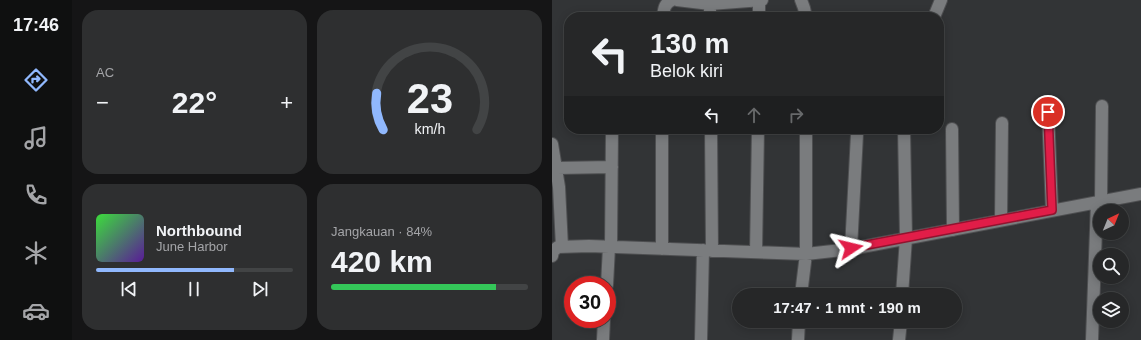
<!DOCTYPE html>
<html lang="id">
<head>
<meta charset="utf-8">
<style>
	:root { --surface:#262728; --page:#2e2f30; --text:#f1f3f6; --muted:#a4a5a8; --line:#424445; --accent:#90b8fd }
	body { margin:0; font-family:Arial,sans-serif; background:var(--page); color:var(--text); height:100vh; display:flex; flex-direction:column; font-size:15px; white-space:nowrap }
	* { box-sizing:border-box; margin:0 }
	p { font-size:13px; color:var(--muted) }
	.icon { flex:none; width:22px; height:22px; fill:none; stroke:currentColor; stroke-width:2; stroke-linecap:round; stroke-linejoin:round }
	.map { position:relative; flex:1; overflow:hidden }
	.drawer { display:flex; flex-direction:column; gap:10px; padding:10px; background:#151516; width:480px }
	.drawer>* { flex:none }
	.banner { position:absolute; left:12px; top:12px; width:380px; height:122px; border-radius:16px; box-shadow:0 2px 10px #0003,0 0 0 1px var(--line); background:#262728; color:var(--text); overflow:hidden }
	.needle { width:26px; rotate:43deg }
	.controls { position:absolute; left:541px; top:204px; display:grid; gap:8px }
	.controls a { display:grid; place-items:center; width:36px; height:36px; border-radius:50%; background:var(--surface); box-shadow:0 2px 10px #0003,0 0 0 1px var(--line); font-size:20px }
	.speed { position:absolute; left:12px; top:276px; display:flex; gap:8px; font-size:20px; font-weight:700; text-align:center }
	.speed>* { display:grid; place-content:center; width:52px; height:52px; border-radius:50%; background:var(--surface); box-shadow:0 2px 10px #0003,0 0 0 1px var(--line); line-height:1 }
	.speed .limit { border:6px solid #d22; background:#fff; color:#111 }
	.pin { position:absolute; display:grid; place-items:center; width:34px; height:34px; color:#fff; margin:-17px; border:2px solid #fff; border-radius:50%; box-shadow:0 1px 4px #0007 }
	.me { position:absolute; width:44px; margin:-22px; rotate:80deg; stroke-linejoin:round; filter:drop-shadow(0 0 3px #0008) }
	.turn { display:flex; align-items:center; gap:14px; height:84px; padding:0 20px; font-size:18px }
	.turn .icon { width:52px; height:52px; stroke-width:2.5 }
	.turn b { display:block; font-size:28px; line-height:34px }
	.lanes { display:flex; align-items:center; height:38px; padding:0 20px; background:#0003; justify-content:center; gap:20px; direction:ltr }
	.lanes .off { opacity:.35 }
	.big { font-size:30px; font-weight:600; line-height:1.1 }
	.drawer .widget { flex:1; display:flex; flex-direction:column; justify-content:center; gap:6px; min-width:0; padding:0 14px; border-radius:16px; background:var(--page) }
	.drawer .dial { align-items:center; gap:0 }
	.dial svg { height:104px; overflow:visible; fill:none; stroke:var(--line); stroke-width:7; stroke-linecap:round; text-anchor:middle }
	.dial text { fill:var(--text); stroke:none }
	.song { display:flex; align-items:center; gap:12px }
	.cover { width:48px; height:48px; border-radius:6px; background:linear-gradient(135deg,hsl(120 70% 55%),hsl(270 70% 35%)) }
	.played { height:4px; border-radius:2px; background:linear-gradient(90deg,var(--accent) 70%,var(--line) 70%) }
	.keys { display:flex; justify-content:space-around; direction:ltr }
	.heat { display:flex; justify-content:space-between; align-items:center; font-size:22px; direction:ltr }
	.charge { height:6px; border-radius:3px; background:linear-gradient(90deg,#34c759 84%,var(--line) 0) }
	.drawer .tiles { flex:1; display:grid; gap:10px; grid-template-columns:repeat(2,1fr) }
	.trip { position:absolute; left:180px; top:288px; width:230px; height:40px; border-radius:20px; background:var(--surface); box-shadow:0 2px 10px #0003,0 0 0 1px var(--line); font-weight:600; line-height:40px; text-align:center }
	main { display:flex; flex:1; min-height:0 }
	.tabs { display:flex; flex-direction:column; width:72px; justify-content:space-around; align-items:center; background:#0f1010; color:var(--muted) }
	.tabs .icon { width:28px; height:28px }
	.tabs .on { color:var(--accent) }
	.tabs b { font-size:18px; color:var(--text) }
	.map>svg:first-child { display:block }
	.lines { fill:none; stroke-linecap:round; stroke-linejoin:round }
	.minor-casing { stroke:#4e4f51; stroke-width:14 }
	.minor { stroke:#7a7c7e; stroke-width:12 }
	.route-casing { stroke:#92132f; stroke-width:10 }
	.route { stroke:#e11d48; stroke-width:7 }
</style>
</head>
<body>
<main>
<nav class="tabs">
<b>17:46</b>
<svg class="icon on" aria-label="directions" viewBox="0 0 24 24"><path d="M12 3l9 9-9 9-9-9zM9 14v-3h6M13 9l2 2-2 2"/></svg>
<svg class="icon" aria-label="music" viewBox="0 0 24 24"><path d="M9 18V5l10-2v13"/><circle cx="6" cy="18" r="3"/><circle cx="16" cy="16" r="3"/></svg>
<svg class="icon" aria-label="phone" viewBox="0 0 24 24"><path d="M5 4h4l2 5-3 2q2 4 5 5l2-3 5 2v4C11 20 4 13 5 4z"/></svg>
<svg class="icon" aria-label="climate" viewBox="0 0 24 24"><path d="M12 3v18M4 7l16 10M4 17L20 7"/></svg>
<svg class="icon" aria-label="car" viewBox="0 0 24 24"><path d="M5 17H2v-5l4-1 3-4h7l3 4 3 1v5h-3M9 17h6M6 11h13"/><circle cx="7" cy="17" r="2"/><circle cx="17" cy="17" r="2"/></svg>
</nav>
<section class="drawer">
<div class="tiles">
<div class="widget"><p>AC</p>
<div class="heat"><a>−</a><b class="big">22°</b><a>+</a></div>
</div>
<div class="widget dial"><svg viewBox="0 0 100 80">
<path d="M14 69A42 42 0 1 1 86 69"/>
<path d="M14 69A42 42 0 0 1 9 41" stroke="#90b8fd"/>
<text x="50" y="56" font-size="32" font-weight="700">23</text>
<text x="50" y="72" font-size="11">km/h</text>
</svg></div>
<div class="widget">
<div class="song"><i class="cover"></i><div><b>Northbound</b><p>June Harbor</p></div></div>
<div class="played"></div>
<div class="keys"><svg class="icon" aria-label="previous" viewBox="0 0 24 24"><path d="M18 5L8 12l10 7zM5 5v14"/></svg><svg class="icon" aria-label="pause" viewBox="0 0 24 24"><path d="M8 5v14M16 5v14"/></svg><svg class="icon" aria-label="next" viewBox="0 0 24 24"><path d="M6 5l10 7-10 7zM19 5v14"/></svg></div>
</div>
<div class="widget"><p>Jangkauan · 84%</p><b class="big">420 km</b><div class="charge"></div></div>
</div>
</section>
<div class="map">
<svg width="589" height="340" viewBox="0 0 589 340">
	<rect width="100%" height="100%" fill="#323436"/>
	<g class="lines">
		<g class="minor-casing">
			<path id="minor" d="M125,0l33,4 52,-4
				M249,0l3,8 2,9
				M158,4v13
				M111,17c1,-8 1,-13 9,-17
				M207,17v-17
				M382,17l7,-17
				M496,112l4,98
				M110,129v120
				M159,129l1,122
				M400,129l1,101
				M0,144l7,43 3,60
				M5,168l55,-1
				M549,201l1,-95
				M449,220l1,-97
				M59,247l1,-118
				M299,249l6,-115
				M204,252l2,-123
				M0,256l1,-5 5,-4 31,-1 217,8 45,-5 290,-55
				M55,285l2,-38
				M249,295l5,-41v-125
				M350,295l4,-57 -2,-109
				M51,340l1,-21
				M149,340l2,-90
				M246,340l1,-19
				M347,340l2,-19
				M540,340l5,-138"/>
		</g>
		<use href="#minor" class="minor"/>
	</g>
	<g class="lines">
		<g class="route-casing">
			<path id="route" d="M299,248l201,-38 -4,-98"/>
		</g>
		<use href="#route" class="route"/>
	</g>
</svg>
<div class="controls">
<a><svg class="needle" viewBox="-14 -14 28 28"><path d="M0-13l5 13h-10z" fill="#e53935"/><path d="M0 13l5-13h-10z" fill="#a4a5a8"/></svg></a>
<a><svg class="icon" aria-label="search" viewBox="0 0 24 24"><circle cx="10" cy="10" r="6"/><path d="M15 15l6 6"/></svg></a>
<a><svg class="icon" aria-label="layers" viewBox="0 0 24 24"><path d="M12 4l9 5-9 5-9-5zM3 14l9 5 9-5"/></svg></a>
</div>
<div class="speed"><div class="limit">30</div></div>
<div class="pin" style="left:496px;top:112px;background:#d93025"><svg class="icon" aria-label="arrive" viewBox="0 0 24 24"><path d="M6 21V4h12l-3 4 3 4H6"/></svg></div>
<svg class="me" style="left:299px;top:248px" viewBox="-20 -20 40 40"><path d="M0-17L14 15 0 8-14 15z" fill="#e11d48" stroke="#fff" stroke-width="4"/></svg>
<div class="trip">17:47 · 1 mnt · 190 m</div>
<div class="banner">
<div class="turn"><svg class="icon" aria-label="left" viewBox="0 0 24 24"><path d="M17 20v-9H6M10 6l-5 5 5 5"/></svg><div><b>130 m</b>Belok kiri</div></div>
<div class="lanes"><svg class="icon" aria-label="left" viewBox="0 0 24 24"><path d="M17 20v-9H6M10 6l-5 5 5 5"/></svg><svg class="icon off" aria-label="ahead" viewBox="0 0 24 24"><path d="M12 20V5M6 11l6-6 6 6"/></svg><svg class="icon off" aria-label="right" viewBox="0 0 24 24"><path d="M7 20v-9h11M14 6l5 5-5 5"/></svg></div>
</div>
</div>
</main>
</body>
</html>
